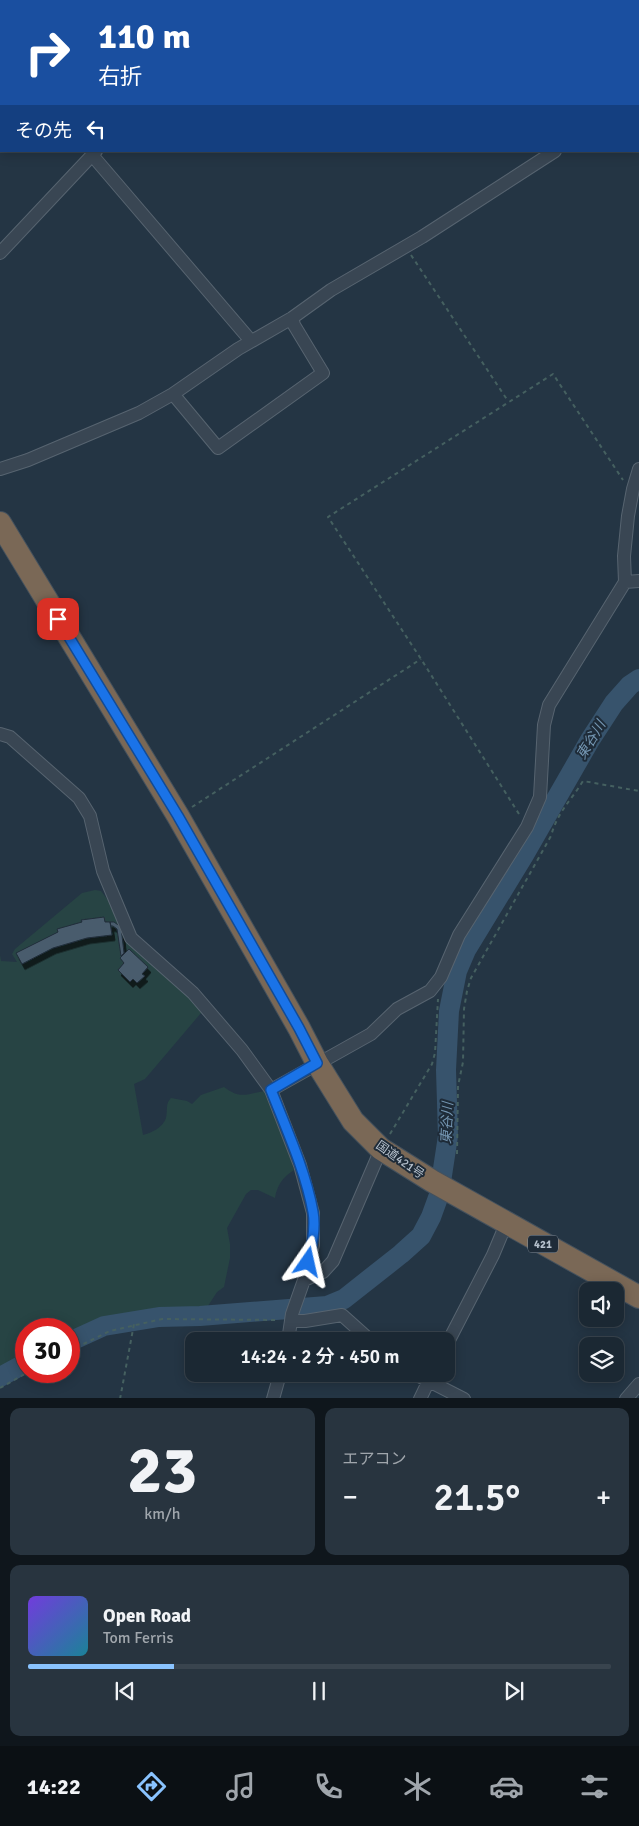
<!DOCTYPE html>
<html lang="ja">
<head>
<meta charset="utf-8">
<style>
	:root { --surface:#1b2833; --page:#28343f; --text:#f1f3f6; --muted:#a0a6ac; --line:#39444e; --accent:#89c3ff }
	body { margin:0; font-family:Signika,"Noto Sans JP",sans-serif; background:var(--page); color:var(--text); height:100vh; display:flex; flex-direction:column; font-size:19px; white-space:nowrap }
	* { box-sizing:border-box; margin:0 }
	p { font-size:16px; color:var(--muted) }
	.icon { flex:none; width:28px; height:28px; fill:none; stroke:currentColor; stroke-width:2; stroke-linecap:round; stroke-linejoin:round }
	.map { position:relative; height:1398px; overflow:hidden }
	.drawer { display:flex; flex-direction:column; gap:10px; padding:10px; background:#0f161c; flex:1 }
	.drawer>* { flex:none }
	.hud { position:absolute; left:0px; top:0px; width:640px; height:152px; box-shadow:0 2px 12px #0003,0 0 0 1px var(--line); background:#1a4fa0; color:#fff; overflow:hidden }
	.tools { position:absolute; left:579px; top:1282px; display:grid; gap:10px }
	.tools a { display:grid; place-items:center; width:45px; height:45px; border-radius:10px; background:var(--surface); box-shadow:0 2px 12px #0003,0 0 0 1px var(--line); font-size:25px }
	.speed { position:absolute; left:15px; top:1318px; display:flex; gap:10px; font-size:25px; font-weight:700; text-align:center }
	.speed>* { display:grid; place-content:center; width:65px; height:65px; border-radius:50%; background:var(--surface); box-shadow:0 2px 12px #0003,0 0 0 1px var(--line); line-height:1 }
	.speed .limit { border:8px solid #d22; background:#fff; color:#111 }
	.pin { position:absolute; display:grid; place-items:center; width:42px; height:42px; color:#fff; margin:-21px; border-radius:10px; box-shadow:0 2px 8px #0006 }
	.me { position:absolute; width:55px; margin:-28px; rotate:11deg; stroke-linejoin:round; filter:drop-shadow(0 0 4px #0008) }
	.turn { display:flex; align-items:center; gap:18px; height:105px; padding:0 15px; font-size:22px }
	.turn .icon { width:65px; height:65px; stroke-width:2.5 }
	.turn b { display:block; font-size:35px; line-height:42px }
	.then { display:flex; align-items:center; height:48px; padding:0 15px; background:#0003; gap:10px; font-size:19px }
	.big { font-size:38px; font-weight:600; line-height:1.1 }
	.drawer .card { flex:1; display:flex; flex-direction:column; justify-content:center; gap:8px; min-width:0; padding:0 18px; border-radius:10px; background:var(--page) }
	.drawer .dial { align-items:center; gap:0 }
	.dial b { font-size:65px; line-height:1 }
	.song { display:flex; align-items:center; gap:15px }
	.cover { width:60px; height:60px; border-radius:8px; background:linear-gradient(135deg,hsl(260 70% 55%),hsl(190 70% 35%)) }
	.played { height:5px; border-radius:2px; background:linear-gradient(90deg,var(--accent) 25%,var(--line) 25%) }
	.keys { display:flex; justify-content:space-around; direction:ltr }
	.heat { display:flex; justify-content:space-between; align-items:center; font-size:28px; direction:ltr }
	.drawer .tiles { flex:1; display:grid; gap:10px; grid-template-columns:1fr 1fr }
	.card:last-child { grid-column:span 2 }
	.trip { position:absolute; left:185px; top:1332px; width:270px; height:50px; border-radius:10px; background:var(--surface); box-shadow:0 2px 12px #0003,0 0 0 1px var(--line); font-weight:600; line-height:50px; text-align:center }
	.dock { display:flex; height:80px; justify-content:space-around; align-items:center; background:#0b1014; color:var(--muted) }
	.dock .icon { width:35px; height:35px }
	.dock .selected { color:var(--accent) }
	.dock b { font-size:22px; color:var(--text) }
	.map>svg:first-child { display:block }
	.green { fill:#274444 }
	.lines { fill:none; stroke-linecap:round; stroke-linejoin:round }
	.river { stroke:#37536c; stroke-width:20 }
	.building { fill:#4a5c6d; stroke:#202d3a; filter:url(#shadow) }
	.street-casing { stroke:#576470; stroke-width:14 }
	.highway-casing { stroke:#44515d; stroke-width:24 }
	.path { stroke:#456060; stroke-width:2; stroke-dasharray:4 4; stroke-linecap:butt }
	.street { stroke:#394653; stroke-width:12 }
	.highway { stroke:#7a6856; stroke-width:22 }
	.route-casing { stroke:#114b97; stroke-width:12 }
	.route { stroke:#1a73e8; stroke-width:9 }
	.labels { text-anchor:middle; dominant-baseline:central; stroke-width:4; stroke-linejoin:round; paint-order:stroke }
	.shield { fill:#1e2b38; stroke:#8894a0; stroke-width:1 }
	.shield-label { font-size:11px; font-weight:bold; fill:#b6c1cd }
	.street-label { font-size:12px; fill:#b6c1cd; stroke:#1e2b38 }
	.water-label { font-size:14px; font-style:italic; fill:#7496b2; stroke:#1e2b38 }
</style>
</head>
<body>
<div class="map">
<svg width="639" height="1399" viewBox="0 0 639 1399">
	<defs>
		<filter id="shadow"><feDropShadow dx="3" dy="5.5" stdDeviation="0" flood-color="#0009"/></filter>
	</defs>
	<rect width="100%" height="100%" fill="#243544"/>
	<path class="green" d="M95,890l6,1 19,25 81,92v5l-56,66 -11,5 9,51c9,-2 20,-8 23,-17 2,-8 -1,-14 5,-20l16,3 5,3 9,-9 23,-8c18,14 25,5 44,4l16,42 10,37c-11,7 -17,15 -19,28l-17,-8h-7l-5,4 -19,34 3,16v14l-6,29 -7,5 -11,17c-46,4 -97,6 -137,31v-11h-43v37l-26,15v-426l1,6 16,1 -5,-8 3,-5 67,-56z"/>
	<g class="lines">
		<path class="river" d="M69,1342l35,-16 55,-9 41,-1 127,-10 17,-7 57,-45 20,-18 10,-19 8,-22 9,-59 -2,-66 3,-59 8,-40 9,-21 58,-95 66,-115 24,-37 16,-18 9,-6
			M0,1377l26,-14"/>
	</g>
	<path class="building" d="M104,917l1,5h5l2,13 -25,3 -34,10 -31,16 -6,-11 42,-21 -1,-3 25,-7 -1,-2z
		M110,922h4l7,5 3,26 -3,3 -4,-27 -4,-3h-2z
		M129,949l19,18 -6,7 3,2 -8,7 -4,-4 -3,3 -12,-12 6,-7 -4,-5z"/>
	<g class="lines">
		<g class="street-casing">
			<path id="street" d="M574,0l2,1
				M246,1l2,-1
				M0,16l1,1
				M639,96v-1
				M92,155l159,186
				M0,253l96,-102
				M173,394l45,54 105,-75 -29,-48 -2,-7
				M0,469l28,-9 111,-47 34,-19 65,-45 54,-31 39,-28 91,-53 133,-86
				M625,582l14,-1
				M0,734l10,3 69,61 11,18 13,55 28,67 62,55 49,57 29,40 29,75 13,48v32l-9,35 -12,34 -4,27
				M271,1090l100,-56 26,-25 33,-18 11,-14 18,-42 68,-108 13,-30 4,-72 5,-20 76,-123 -1,-26 4,-40 5,-27 6,-20
				M304,1280l19,-8 10,-11 48,-112
				M291,1321h14l37,-6 29,26
				M446,1346l47,-91 13,-31
				M415,1374l49,25
				M273,1399l7,-25
				M420,1399l12,-25
				M626,1399l13,-15"/>
		</g>
		<g class="highway-casing">
			<path id="highway" d="M0,523l178,293 121,212 18,35 36,58 28,28 51,32 207,116"/>
		</g>
		<path class="path" d="M19,1l1,-1
			M411,255l97,146
			M192,807l229,-148
			M519,814l-98,-155 -93,-142 225,-143 70,106
			M390,1134l42,-70 3,-11 3,-54
			M457,1154l1,-68 5,-24 1,-53 3,-18 4,-13 80,-142c7,-25 19,-34 32,-55l56,10
			M69,1351l41,-20 52,-12 116,1
			M0,1388l30,-17
			M120,1399l14,-75"/>
		<use href="#street" class="street"/>
		<use href="#highway" class="highway"/>
	</g>
	<g class="lines">
		<g class="route-casing">
			<path id="route" d="M58,619l120,197 121,212 18,35 -46,27c15,38 35,82 42,122 3,16 -1,34 -5,50"/>
		</g>
		<use href="#route" class="route"/>
	</g>
	<g class="labels">
		<rect class="shield" x="528" y="1235.5" width="30" height="17" rx="4"/>
		<g class="shield-label">
			<text x="543" y="1244">421</text>
		</g>
		<g class="street-label">
			<text transform="translate(400 1160) rotate(35)">国道421号</text>
		</g>
		<g class="water-label">
			<text transform="translate(591 740) rotate(-59)">東谷川</text>
			<text transform="translate(447 1123) rotate(-87)">東谷川</text>
		</g>
	</g>
</svg>
<div class="tools">
<a><svg class="icon" aria-label="sound" viewBox="0 0 24 24"><path d="M4 9h4l5-4v14l-5-4H4zM17 9q2 3 0 6"/></svg></a>
<a><svg class="icon" aria-label="layers" viewBox="0 0 24 24"><path d="M12 4l9 5-9 5-9-5zM3 14l9 5 9-5"/></svg></a>
</div>
<div class="speed"><div class="limit">30</div></div>
<div class="pin" style="left:58px;top:619px;background:#d93025"><svg class="icon" aria-label="arrive" viewBox="0 0 24 24"><path d="M6 21V4h12l-3 4 3 4H6"/></svg></div>
<svg class="me" style="left:308px;top:1262px" viewBox="-20 -20 40 40"><path d="M0-17L14 15 0 8-14 15z" fill="#1a73e8" stroke="#fff" stroke-width="4"/></svg>
<div class="trip">14:24 · 2 分 · 450 m</div>
<div class="hud">
<div class="turn"><svg class="icon" aria-label="right" viewBox="0 0 24 24"><path d="M7 20v-9h11M14 6l5 5-5 5"/></svg><div><b>110 m</b>右折</div></div>
<div class="then">その先<svg class="icon" aria-label="left" viewBox="0 0 24 24"><path d="M17 20v-9H6M10 6l-5 5 5 5"/></svg></div>
</div>
</div>
<section class="drawer">
<div class="tiles">
<div class="card dial"><b>23</b><p>km/h</p></div>
<div class="card"><p>エアコン</p>
<div class="heat"><a>−</a><b class="big">21.5°</b><a>+</a></div>
</div>
<div class="card">
<div class="song"><i class="cover"></i><div><b>Open Road</b><p>Tom Ferris</p></div></div>
<div class="played"></div>
<div class="keys"><svg class="icon" aria-label="previous" viewBox="0 0 24 24"><path d="M18 5L8 12l10 7zM5 5v14"/></svg><svg class="icon" aria-label="pause" viewBox="0 0 24 24"><path d="M8 5v14M16 5v14"/></svg><svg class="icon" aria-label="next" viewBox="0 0 24 24"><path d="M6 5l10 7-10 7zM19 5v14"/></svg></div>
</div>
</div>
</section>
<nav class="dock">
<b>14:22</b>
<svg class="icon selected" aria-label="directions" viewBox="0 0 24 24"><path d="M12 3l9 9-9 9-9-9zM9 14v-3h6M13 9l2 2-2 2"/></svg>
<svg class="icon" aria-label="music" viewBox="0 0 24 24"><path d="M9 18V5l10-2v13"/><circle cx="6" cy="18" r="3"/><circle cx="16" cy="16" r="3"/></svg>
<svg class="icon" aria-label="phone" viewBox="0 0 24 24"><path d="M5 4h4l2 5-3 2q2 4 5 5l2-3 5 2v4C11 20 4 13 5 4z"/></svg>
<svg class="icon" aria-label="climate" viewBox="0 0 24 24"><path d="M12 3v18M4 7l16 10M4 17L20 7"/></svg>
<svg class="icon" aria-label="car" viewBox="0 0 24 24"><path d="M5 17H2v-5l4-1 3-4h7l3 4 3 1v5h-3M9 17h6M6 11h13"/><circle cx="7" cy="17" r="2"/><circle cx="17" cy="17" r="2"/></svg>
<svg class="icon" aria-label="filters" viewBox="0 0 24 24"><path d="M4 7h16M4 17h16"/><circle cx="9" cy="7" r="2"/><circle cx="15" cy="17" r="2"/></svg>
</nav>
</body>
</html>
